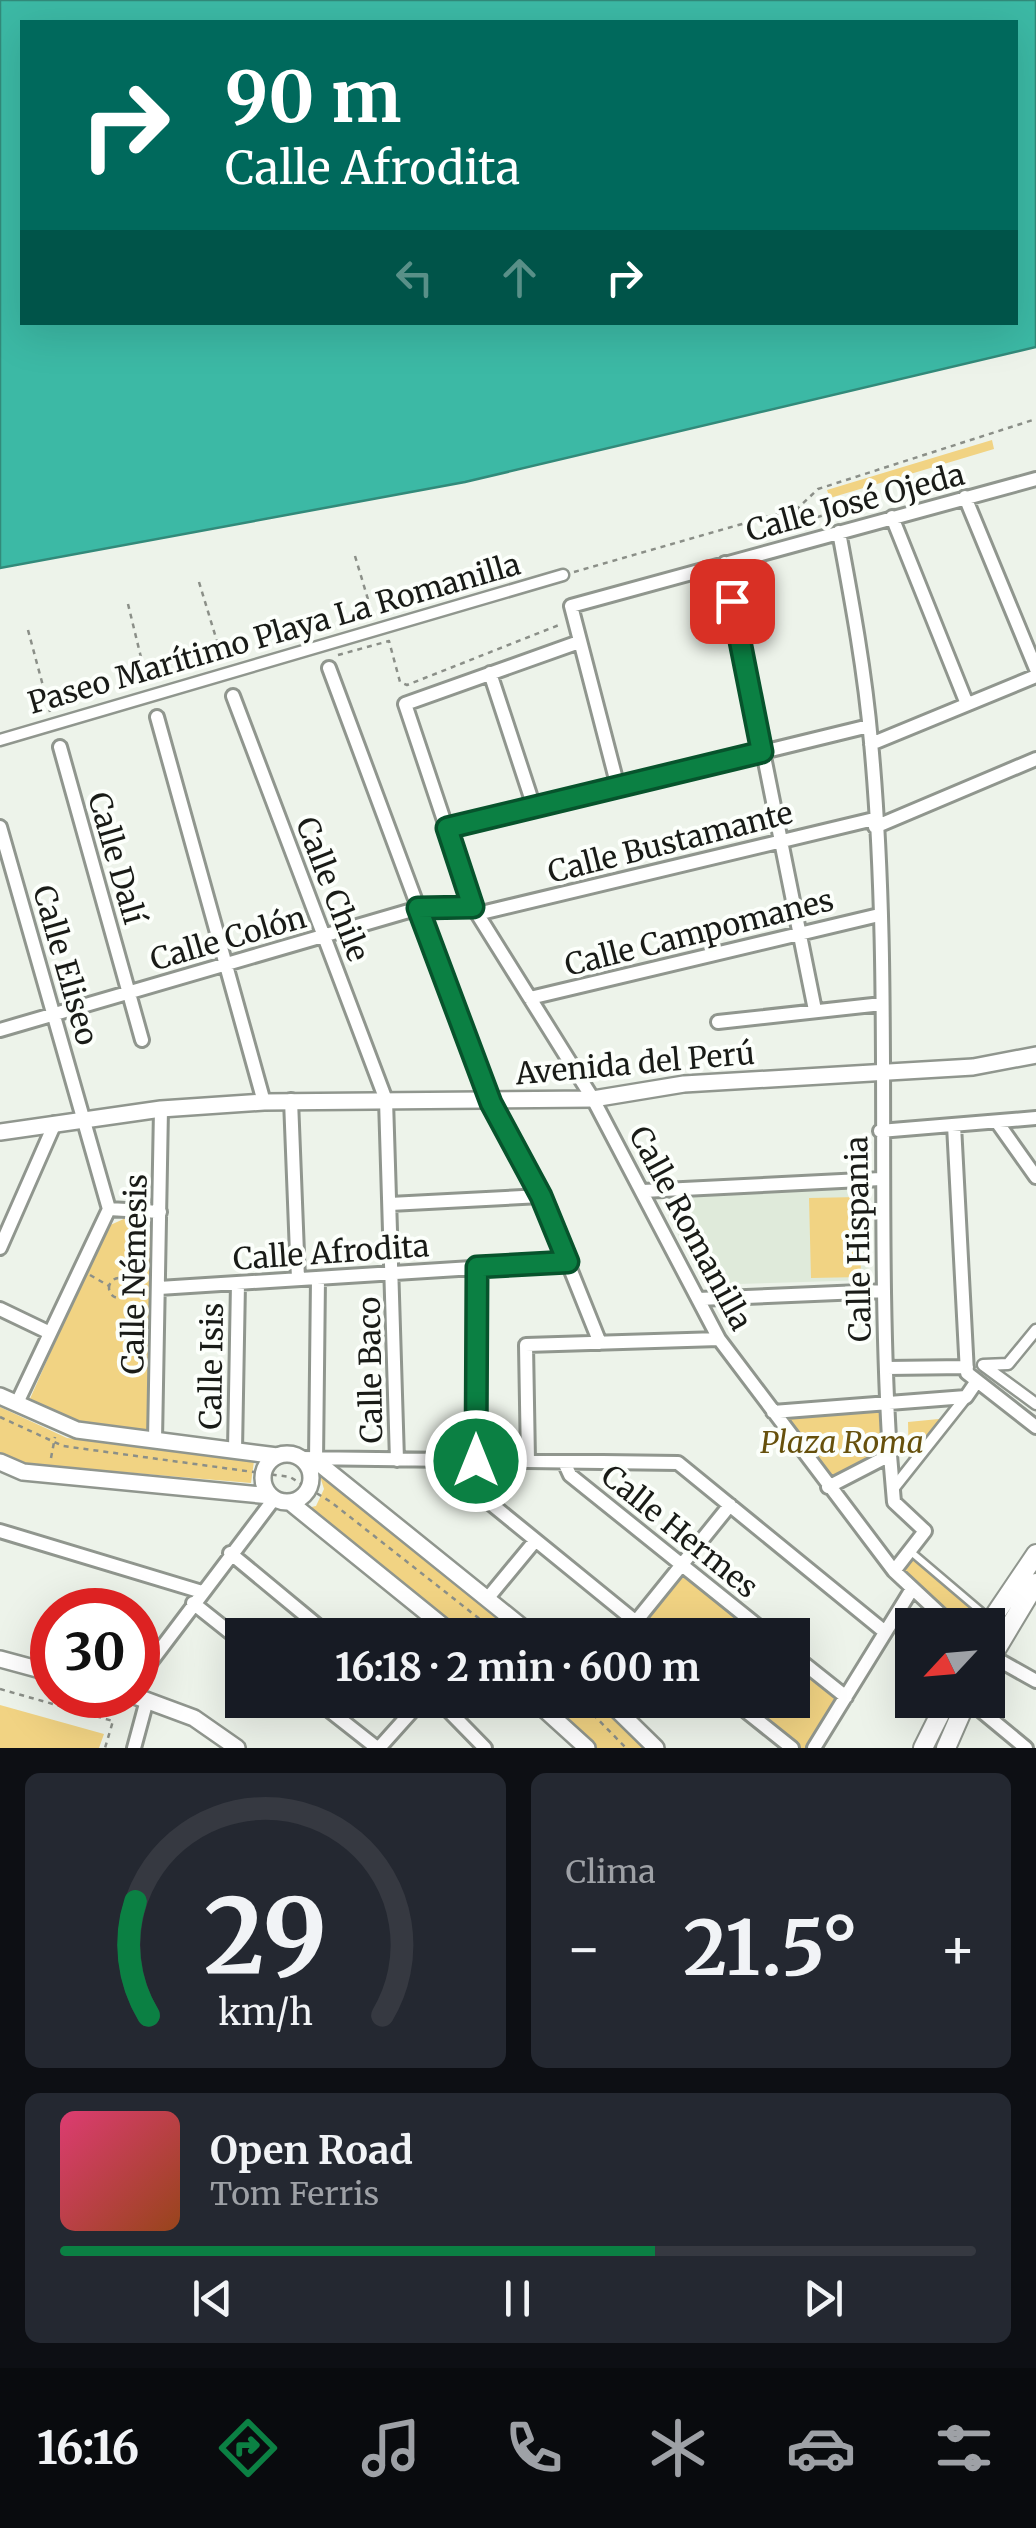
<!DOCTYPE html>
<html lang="es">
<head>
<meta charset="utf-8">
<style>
	:root { --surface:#171b24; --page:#242831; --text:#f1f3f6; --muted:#9ea1a6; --line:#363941; --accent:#0b8043 }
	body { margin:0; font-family:Merriweather,serif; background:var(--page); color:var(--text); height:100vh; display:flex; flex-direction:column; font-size:38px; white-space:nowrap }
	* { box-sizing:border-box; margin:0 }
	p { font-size:32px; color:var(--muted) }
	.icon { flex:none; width:55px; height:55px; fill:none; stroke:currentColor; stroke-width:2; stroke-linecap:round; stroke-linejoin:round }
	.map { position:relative; height:1748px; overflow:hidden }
	.details { display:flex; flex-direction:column; gap:25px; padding:25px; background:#0d0f14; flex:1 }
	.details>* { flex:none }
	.guide { position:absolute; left:20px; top:20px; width:998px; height:305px; border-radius:0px; box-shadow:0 10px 40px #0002; background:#00695c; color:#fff; overflow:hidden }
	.needle { width:65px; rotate:244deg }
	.buttons { position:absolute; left:895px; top:1608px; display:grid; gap:20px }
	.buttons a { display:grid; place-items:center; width:110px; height:110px; border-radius:0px; background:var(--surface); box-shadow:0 10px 40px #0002; font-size:50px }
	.speed { position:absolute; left:30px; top:1588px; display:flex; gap:20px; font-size:50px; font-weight:700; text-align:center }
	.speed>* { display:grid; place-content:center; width:130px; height:130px; border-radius:50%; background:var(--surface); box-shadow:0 10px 40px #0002; line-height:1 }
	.speed .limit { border:15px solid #d22; background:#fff; color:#111 }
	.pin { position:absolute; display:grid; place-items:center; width:85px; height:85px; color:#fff; margin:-42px; border-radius:20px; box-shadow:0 5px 15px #0006 }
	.me { position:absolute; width:110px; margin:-55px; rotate:0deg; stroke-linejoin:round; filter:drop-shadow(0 0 8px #0008) }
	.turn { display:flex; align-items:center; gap:35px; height:210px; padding:0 40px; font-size:45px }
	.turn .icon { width:130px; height:130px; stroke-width:2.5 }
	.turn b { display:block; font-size:70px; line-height:85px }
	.lanes { display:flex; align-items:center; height:95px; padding:0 40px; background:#0003; justify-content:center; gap:50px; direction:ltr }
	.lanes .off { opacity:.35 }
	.big { font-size:75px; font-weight:700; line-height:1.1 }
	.details .card { flex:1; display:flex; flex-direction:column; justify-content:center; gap:15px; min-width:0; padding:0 35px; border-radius:15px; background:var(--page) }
	.details .dial { align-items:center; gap:0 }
	.dial svg { height:260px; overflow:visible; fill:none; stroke:var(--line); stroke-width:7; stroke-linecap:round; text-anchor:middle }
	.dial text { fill:var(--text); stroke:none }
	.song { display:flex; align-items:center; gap:30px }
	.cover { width:120px; height:120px; border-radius:15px; background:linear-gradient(135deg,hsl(340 70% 55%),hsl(20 70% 35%)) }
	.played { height:10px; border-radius:5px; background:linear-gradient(90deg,var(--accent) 65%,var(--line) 65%) }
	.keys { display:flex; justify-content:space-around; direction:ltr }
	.heat { display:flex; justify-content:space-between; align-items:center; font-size:55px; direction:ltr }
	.details .tiles { flex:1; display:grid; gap:25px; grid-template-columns:1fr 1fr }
	.card:last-child { grid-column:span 2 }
	.trip { position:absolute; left:225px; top:1618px; width:585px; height:100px; border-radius:0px; background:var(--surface); box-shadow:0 10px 40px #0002; font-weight:700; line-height:100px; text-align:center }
	.tabs { display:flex; height:160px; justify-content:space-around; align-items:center; background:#090b0e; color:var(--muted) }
	.tabs .icon { width:70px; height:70px }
	.tabs .active { color:var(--accent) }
	.tabs b { font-size:45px; color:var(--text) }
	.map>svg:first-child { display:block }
	.built { fill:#dfeada }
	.green { fill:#f1d383 }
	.water { fill:#3cb9a5; stroke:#328a7a; stroke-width:2.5; fill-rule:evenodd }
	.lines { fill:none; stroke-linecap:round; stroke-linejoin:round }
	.service-casing { stroke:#90968e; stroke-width:11 }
	.pedestrian-casing { stroke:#90968e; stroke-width:15 }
	.minor-casing { stroke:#90968e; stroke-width:18 }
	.tertiary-casing { stroke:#90968e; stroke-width:20 }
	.secondary-casing { stroke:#90968e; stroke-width:22 }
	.path { stroke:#8b8f88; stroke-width:2.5; stroke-dasharray:5 5; stroke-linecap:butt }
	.service { stroke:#fff; stroke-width:6 }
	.pedestrian { stroke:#fff; stroke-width:10 }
	.minor { stroke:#fff; stroke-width:12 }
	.tertiary { stroke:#fff; stroke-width:15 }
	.secondary { stroke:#fff; stroke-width:18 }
	.route-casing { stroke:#07532c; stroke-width:25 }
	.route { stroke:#0b8043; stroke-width:18 }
	.labels { text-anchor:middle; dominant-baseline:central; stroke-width:8; stroke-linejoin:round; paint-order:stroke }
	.street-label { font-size:30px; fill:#191b17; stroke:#fcfffb }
	.park-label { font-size:30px; font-style:italic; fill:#66500c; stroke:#fcfffb }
</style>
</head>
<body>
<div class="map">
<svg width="1036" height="1748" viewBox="0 0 1036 1748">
	<rect width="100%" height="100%" fill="#edf3ea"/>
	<path class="built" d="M866,1188l3,92 -165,5 -42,-82 4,-6z"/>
	<path class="green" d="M992,440l2,9 -164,49 -3,-8z
		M859,1197l2,80 -50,1 -2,-80z
		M128,1217l11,2 10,13 2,15 -3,184 -75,-8 -44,-22 77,-174z
		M886,1405l4,50 -62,32 -55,-75z
		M0,1407l67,31 187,23 -3,22 -224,-19 -27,-12z
		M949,1418l-40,51 -1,-47z
		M319,1473l205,162h-60l-157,-127 9,-2 8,-17z
		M912,1559l63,52 -9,14h-16l-49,-53z
		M682,1565l87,70h-117l-17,-13z
		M793,1654l53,43 -32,51h-22l-60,-48h60z
		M545,1700h56l49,48h-56z
		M0,1705l104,29 -5,14h-99z"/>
	<path class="water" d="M0,0h1036v347l-571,135 -465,86zM22,22h993v300h-993z"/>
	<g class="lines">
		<g class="service-casing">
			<path id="service" d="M910,1551l80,68"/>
		</g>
		<g class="pedestrian-casing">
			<path id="pedestrian" d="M0,740l563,-165
				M1036,1330l-28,34 -25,1 53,39
				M893,1489l73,-92"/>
		</g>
		<g class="minor-casing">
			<path id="minor" d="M965,497l71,172
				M892,517l75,187
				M839,532c13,70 26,140 32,210 22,237 4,476 19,713l4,47 31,29 -31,40
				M725,563l90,447
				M579,642l-174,62 68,203 120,192 126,240 175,232 58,54
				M329,668l162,435 50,93 59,147
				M490,673l44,134
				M233,696l153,404 11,360
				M157,717l107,385
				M871,744l165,-68
				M60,747l82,293
				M618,787l-47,-181 465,-127
				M0,827l109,382 -92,194
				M875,827l161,-68
				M447,829l422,-103
				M477,914l397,-95
				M530,998l349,-83
				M718,1022l164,-18
				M0,1030l419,-122 54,-1
				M291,1100l7,179
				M997,1122l39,55
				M954,1125l13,248 69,54
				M880,1131l156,-13
				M643,1191l238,-12
				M390,1204l151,-8
				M109,1209l51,3
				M0,1248l55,-125
				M159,1288l408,-26
				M698,1299l186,-8
				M0,1309l50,24
				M886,1368l81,-1
				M773,1412l193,-15 11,-16
				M155,1440l6,-331
				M235,1450l3,-167
				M301,1458l377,5 207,169
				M450,1460l2,12 200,163
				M316,1461l2,-183
				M476,1461l1,-194
				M528,1461l-2,-116 193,-6
				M564,1462l6,13 199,160
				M828,1487l62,-32
				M0,1531l202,61
				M230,1553l99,82
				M487,1599l48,-58
				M193,1603l49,39
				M625,1635l105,-130
				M792,1654l54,43
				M988,1654l48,27
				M138,1679l136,-180
				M316,1700l61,48
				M438,1700l47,48
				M732,1700l60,48
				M968,1700l58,48
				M134,1748l13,-48
				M379,1748l43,-48
				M814,1748l98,-159"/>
		</g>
		<g class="tertiary-casing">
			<path id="tertiary" d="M0,1132l161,-23 103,-7 329,-3 91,-15 289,-17 63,-12
				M0,1396l77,34 200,26
				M263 1478a24 24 0 1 1 48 0a24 24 0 1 1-48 0Z
				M316,1461l216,174
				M0,1462l23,10 248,24
				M291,1503l163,132
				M0,1659l52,14
				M132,1695l62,23 43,30
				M534,1700l53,48
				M607,1700l49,48"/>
		</g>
		<g class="secondary-casing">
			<path id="secondary" d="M988,1625l48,-71
				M988,1663l48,-80
				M923,1748l24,-48
				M946,1748l21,-48"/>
		</g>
		<path class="path" d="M798,509l3,13 43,-13 4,10
			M355,556l18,60
			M574,572l224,-64 20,-19 218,-70
			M199,582l24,79
			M128,604l19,78
			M28,630l22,82
			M338,655l51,-14 11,41 7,3 152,-60
			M90,1275l19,11
			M109 1288a10 10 0 1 1 20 0a10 10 0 1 1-20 0Z
			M0,1417l63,29 227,31 41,25 169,133
			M51,1458l4,-21
			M295,1635l6,-8
			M0,1689l113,32 -8,27
			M579,1700l47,48"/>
		<use href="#service" class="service"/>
		<use href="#pedestrian" class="pedestrian"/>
		<use href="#minor" class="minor"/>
		<use href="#tertiary" class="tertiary"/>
		<use href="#secondary" class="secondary"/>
	</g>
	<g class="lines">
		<g class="route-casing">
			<path id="route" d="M476,1461l1,-194 91,-5 -27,-66 -50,-93 -73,-195 55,-1 -26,-79 315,-76 -30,-151"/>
		</g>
		<use href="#route" class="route"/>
	</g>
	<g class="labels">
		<g class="street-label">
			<text transform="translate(855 502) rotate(-15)">Calle José Ojeda</text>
			<text transform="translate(274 633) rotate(-16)">Paseo Marítimo Playa La Romanilla</text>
			<text transform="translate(670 842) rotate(-14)">Calle Bustamante</text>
			<text transform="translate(117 858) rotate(74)">Calle Dalí</text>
			<text transform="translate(333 889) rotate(69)">Calle Chile</text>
			<text transform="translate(699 932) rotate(-14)">Calle Campomanes</text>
			<text transform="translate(228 938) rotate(-16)">Calle Colón</text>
			<text transform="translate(66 965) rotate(74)">Calle Eliseo</text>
			<text transform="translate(635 1063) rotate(-5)">Avenida del Perú</text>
			<text transform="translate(691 1228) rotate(62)">Calle Romanilla</text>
			<text transform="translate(858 1239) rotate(-91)">Calle Hispania</text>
			<text transform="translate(331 1252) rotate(-4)">Calle Afrodita</text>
			<text transform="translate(134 1274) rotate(-89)">Calle Némesis</text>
			<text transform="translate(211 1366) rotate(-89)">Calle Isis</text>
			<text transform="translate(370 1370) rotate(-91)">Calle Baco</text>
			<text transform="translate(680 1531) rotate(39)">Calle Hermes</text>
		</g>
		<g class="park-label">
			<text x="842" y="1442">Plaza Roma</text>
		</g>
	</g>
</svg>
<div class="buttons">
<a><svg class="needle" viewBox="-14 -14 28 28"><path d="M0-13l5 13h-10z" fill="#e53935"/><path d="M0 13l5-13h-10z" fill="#9ea1a6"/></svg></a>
</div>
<div class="speed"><div class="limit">30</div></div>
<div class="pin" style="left:732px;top:601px;background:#d93025"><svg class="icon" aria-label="arrive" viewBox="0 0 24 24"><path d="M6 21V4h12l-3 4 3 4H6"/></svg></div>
<svg class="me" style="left:476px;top:1461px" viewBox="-20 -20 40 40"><circle r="17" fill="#0b8043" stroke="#fff" stroke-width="3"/><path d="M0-11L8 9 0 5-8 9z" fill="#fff"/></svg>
<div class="trip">16:18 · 2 min · 600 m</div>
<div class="guide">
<div class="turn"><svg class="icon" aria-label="right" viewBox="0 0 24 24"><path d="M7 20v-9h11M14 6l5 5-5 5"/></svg><div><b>90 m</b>Calle Afrodita</div></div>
<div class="lanes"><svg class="icon off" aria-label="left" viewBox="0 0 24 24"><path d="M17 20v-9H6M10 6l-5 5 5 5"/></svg><svg class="icon off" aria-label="ahead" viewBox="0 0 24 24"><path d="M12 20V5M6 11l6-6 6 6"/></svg><svg class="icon" aria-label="right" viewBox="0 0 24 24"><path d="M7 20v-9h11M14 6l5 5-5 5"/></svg></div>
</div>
</div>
<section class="details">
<div class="tiles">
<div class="card dial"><svg viewBox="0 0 100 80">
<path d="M14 69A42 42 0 1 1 86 69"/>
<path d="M14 69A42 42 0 0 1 10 34" stroke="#0b8043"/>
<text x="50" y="56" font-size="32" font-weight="700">29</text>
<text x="50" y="72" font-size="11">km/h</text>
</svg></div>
<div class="card"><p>Clima</p>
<div class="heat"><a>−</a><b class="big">21.5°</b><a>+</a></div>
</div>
<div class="card">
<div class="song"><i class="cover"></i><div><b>Open Road</b><p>Tom Ferris</p></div></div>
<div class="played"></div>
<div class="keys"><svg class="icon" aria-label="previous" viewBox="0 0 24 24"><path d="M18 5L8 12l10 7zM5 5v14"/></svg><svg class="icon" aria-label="pause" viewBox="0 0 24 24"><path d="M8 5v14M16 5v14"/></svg><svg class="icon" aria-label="next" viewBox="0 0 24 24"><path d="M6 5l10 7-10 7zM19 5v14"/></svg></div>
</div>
</div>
</section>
<nav class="tabs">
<b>16:16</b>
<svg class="icon active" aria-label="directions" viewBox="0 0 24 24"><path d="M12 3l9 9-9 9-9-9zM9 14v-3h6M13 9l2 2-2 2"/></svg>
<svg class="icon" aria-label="music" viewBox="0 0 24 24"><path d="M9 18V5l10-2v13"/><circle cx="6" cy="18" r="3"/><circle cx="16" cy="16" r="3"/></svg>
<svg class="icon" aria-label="phone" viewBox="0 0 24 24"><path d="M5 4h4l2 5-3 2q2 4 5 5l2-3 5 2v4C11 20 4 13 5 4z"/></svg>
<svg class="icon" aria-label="climate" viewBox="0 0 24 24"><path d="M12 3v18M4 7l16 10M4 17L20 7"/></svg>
<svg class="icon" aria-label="car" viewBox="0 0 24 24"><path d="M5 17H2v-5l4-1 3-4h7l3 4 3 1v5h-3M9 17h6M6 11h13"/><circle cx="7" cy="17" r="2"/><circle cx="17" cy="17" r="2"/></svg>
<svg class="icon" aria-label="filters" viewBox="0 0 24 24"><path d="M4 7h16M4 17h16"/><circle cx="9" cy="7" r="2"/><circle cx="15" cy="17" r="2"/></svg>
</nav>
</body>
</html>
